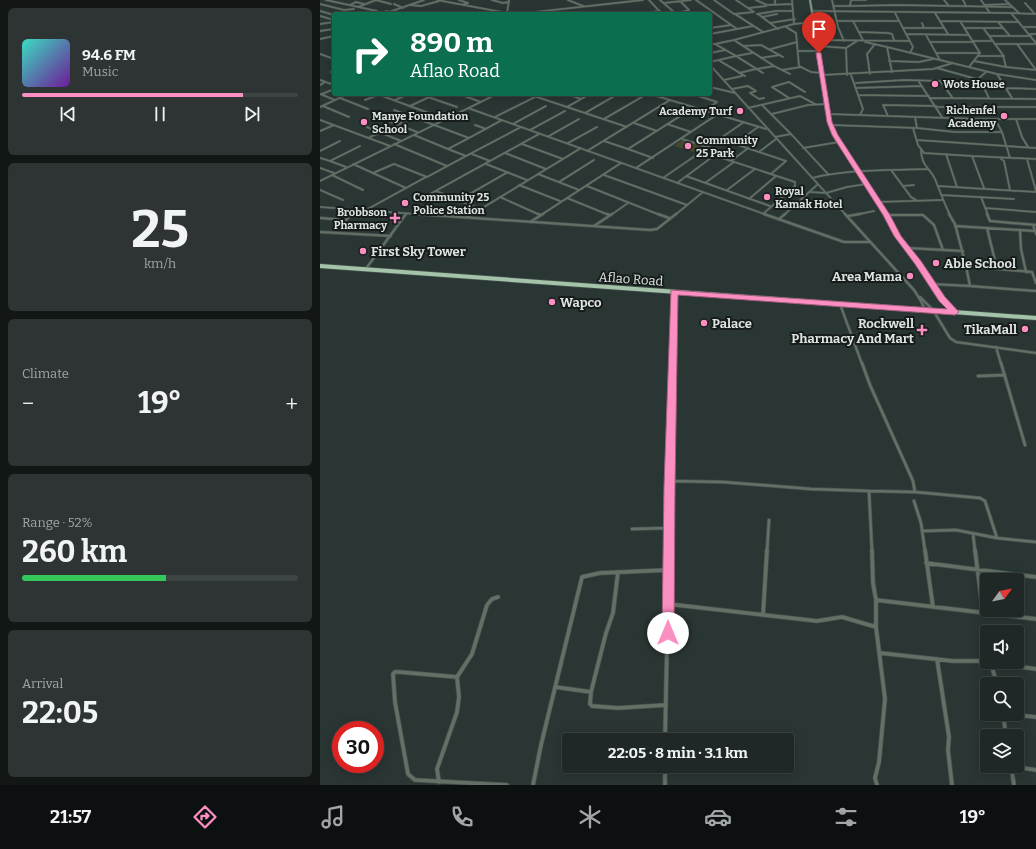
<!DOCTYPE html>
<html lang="en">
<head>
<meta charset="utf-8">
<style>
	:root { --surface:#202827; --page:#2d3433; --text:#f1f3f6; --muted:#a2a6a7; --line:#3d4444; --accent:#fc8fc1 }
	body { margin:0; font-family:Bitter,serif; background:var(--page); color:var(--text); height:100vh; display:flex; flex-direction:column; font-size:15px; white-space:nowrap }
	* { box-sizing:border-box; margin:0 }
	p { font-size:13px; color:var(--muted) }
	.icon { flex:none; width:22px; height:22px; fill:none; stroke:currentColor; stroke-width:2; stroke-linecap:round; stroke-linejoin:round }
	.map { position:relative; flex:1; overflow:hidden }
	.panel { display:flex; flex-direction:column; gap:8px; padding:8px; background:#121615; width:320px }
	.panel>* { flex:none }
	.top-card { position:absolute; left:12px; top:12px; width:380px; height:84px; border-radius:4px; box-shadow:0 2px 10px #0003,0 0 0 1px var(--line); background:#0b6e4f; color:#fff; overflow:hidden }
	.needle { width:26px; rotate:57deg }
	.buttons { position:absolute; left:660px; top:573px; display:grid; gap:8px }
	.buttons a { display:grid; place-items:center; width:44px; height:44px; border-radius:4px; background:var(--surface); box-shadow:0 2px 10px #0003,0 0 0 1px var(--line); font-size:20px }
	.speed { position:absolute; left:12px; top:721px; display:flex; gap:8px; font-size:20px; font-weight:700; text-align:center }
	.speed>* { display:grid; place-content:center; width:52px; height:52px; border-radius:50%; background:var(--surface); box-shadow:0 2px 10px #0003,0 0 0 1px var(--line); line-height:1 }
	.speed .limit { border:6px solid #d22; background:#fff; color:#111 }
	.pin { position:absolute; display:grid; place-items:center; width:34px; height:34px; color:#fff; margin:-41px -17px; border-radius:50% 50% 50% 0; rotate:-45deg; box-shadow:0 0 4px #0007 }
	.pin .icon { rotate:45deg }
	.me { position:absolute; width:44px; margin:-22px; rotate:0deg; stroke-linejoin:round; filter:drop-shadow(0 0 3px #0008) }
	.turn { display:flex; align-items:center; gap:14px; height:84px; padding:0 12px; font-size:18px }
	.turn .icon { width:52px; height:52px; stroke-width:2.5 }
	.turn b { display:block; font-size:28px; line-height:34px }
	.big { font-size:30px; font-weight:700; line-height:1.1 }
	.panel .widget { flex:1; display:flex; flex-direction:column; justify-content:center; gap:6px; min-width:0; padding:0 14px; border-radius:6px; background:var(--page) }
	.panel .dial { align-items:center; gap:0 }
	.dial b { font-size:52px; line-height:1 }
	.song { display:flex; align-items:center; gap:12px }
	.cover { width:48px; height:48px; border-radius:6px; background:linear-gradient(135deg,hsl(170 70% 55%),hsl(280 70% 35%)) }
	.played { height:4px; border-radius:2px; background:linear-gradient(90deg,var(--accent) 80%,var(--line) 80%) }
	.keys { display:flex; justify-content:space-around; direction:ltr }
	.heat { display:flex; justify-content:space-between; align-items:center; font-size:22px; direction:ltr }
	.charge { height:6px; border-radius:3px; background:linear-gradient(90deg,#34c759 52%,var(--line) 0) }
	.trip { position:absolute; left:242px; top:733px; width:232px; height:40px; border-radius:4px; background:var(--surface); box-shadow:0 2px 10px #0003,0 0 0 1px var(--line); font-weight:700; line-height:40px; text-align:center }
	.tab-bar { display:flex; height:64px; justify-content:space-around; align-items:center; background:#0d1010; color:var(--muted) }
	.tab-bar .icon { width:28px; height:28px }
	.tab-bar .selected { color:var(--accent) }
	.tab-bar b { font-size:18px; color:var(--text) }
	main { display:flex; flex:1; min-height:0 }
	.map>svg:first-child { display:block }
	.green { fill:#44482e }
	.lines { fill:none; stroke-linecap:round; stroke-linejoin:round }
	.street-far3-casing { stroke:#465250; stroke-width:2.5 }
	.street-far2-casing { stroke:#465250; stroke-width:3.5 }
	.street-far1-casing { stroke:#465250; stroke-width:4 }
	.street-casing { stroke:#465250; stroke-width:5 }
	.secondary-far2-casing { stroke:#465250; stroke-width:3 }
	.secondary-far1-casing { stroke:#465250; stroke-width:3.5 }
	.secondary-casing { stroke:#465250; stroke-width:4.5 }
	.highway-casing { stroke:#465250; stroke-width:5.5 }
	.street-far3 { stroke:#637065; stroke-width:1.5 }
	.street-far2 { stroke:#637065; stroke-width:2 }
	.street-far1 { stroke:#637065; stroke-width:2.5 }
	.street { stroke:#637065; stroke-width:3.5 }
	.secondary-far2 { stroke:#7d9281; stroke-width:2 }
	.secondary-far1 { stroke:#7d9281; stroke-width:2.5 }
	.secondary { stroke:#7d9281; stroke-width:3 }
	.highway { stroke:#a3c4a9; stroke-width:4 }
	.route { fill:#fc8fc1; stroke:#a45d7d }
	.poi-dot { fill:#fc8fc1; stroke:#171c1b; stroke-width:1.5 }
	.labels { text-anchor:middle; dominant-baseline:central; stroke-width:4; stroke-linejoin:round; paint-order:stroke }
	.far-poi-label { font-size:11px; font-weight:bold; fill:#dce4e2; stroke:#171c1b; text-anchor:start }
	.poi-label { font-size:13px; font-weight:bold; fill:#dce4e2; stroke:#171c1b; text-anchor:start }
	.street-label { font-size:13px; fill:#dce4e2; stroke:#171c1b }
</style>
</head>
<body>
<main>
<section class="panel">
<div class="widget">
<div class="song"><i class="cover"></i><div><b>94.6 FM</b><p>Music</p></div></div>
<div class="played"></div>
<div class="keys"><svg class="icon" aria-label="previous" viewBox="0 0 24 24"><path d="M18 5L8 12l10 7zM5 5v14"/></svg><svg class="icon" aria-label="pause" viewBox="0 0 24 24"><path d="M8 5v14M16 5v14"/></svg><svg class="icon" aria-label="next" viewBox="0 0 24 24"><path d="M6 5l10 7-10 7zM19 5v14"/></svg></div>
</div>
<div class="widget dial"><b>25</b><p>km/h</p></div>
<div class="widget"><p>Climate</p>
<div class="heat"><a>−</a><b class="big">19°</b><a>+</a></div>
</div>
<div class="widget"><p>Range · 52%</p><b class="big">260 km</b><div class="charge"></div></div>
<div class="widget"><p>Arrival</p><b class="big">22:05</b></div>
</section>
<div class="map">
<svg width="716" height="785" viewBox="0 0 716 785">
	<rect width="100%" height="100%" fill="#2a3634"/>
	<path class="green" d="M362,140l21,6 -9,6 -20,-6z"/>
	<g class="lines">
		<g class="street-far3-casing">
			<path id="street-far3" d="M6,0l51,11
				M56,0l15,4
				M117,0l70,13
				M139,0l9,3 -4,1
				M172,0l11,3 6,-1
				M248,0l15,6
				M329,0l13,14
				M340,0l15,13
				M376,0l41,29
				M394,0l20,14 20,-2 -18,-12
				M436,0l11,5 25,-1
				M455,0v4
				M472,0l2,24
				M512,0l6,27 6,14
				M532,0h14
				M624,0l5,6
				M643,0l3,6
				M661,0l9,13
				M685,0l14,13
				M344,3l27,-3
				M705,3l10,11
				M0,4l24,6 10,-1
				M74,4l9,4
				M30,5l6,-3 8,2
				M90,5l11,1 18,-5
				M664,5l25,-1
				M513,6h17l1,-6
				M530,6l47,-1 115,2
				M38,7l18,-7
				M429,8l17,-2
				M0,11l14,4
				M66,11l3,1 35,-12
				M493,11l198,2 25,30
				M187,13l2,-13
				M575,13l18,34 -3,6
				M615,13l13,21
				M691,13l25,1
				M197,14l126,-14
				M313,14l27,-3
				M355,14l14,-4 -8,-8
				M415,14l28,18
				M437,14l19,-3h17
				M438,14l20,15
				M0,16l14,4
				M442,17l15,-3
				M517,21h62
				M533,21l10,19
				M620,21l79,1
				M640,21l20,32 -11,14
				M678,22l12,14
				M450,23l25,-4
				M602,23l2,5
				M0,24l14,-2
				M466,27l10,6 3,33 12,6 10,1
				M704,27h12
				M390,28l21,-3
				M583,28h41
				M645,28h38
				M0,31l14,-2
				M539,32l29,1 4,1 2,6
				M390,34l43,-8
				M586,34l63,1
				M710,34h6
				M606,35l14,25
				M670,36h41
				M0,39l14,-3
				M414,40l60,-16 20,-2
				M497,40l92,1
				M653,41h20
				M545,42l22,5 5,25
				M610,42h44
				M390,44h5l21,12 16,-3
				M395,44l19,-4 40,26 16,8
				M676,44h40
				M697,44l19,26
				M423,46l18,-1 22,12
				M498,46l28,2 11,-7
				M567,47l110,27 39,6
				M526,48l1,27
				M451,49l26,-7
				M478,51h21
				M390,53l15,-3
				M617,53h43
				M0,54l14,5
				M658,56h26
				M441,58l19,-3
				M400,61l25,15
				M569,61l30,1 14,-3
				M654,61l32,6 -3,-12 -19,-26
				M390,62l26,-6 27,17
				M390,65l136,150
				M686,67l30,3
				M617,68l43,12 9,18
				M437,69l17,-3
				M462,70l19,-3
				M11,72l3,1
				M419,73l17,-4
				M550,74l-3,-20 8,-10
				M677,74l15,24
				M502,75l111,-6 20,-6
				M531,75l12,34 -3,6
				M658,79l8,-7
				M0,80l14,5
				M404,80l18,-4
				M599,82l23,35
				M621,82l11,15
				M536,83l48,-3 77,2
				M0,85l5,-3
				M390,87l25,6
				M536,88l66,-2
				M686,88l30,1
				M412,89l16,-3 8,5 -6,2 9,6 5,-1
				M0,94l15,6
				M2,94l12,-5
				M57,94l68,25
				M139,94l22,8
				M208,94l99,33
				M247,94l14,5
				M330,94l116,35
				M372,94l25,8 -12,8
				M538,95l71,1
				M108,97l29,10
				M20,98l28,11
				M469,98l-17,-11 17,-5 16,10
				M610,98l106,1
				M45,100l13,-5
				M75,100l14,-6
				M442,105l29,29
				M3,106l26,11
				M90,106l26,-12
				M0,107l28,-13
				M247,107l23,-13
				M616,107h100
				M148,108l299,107
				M428,108l52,-12 15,8
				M74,110l75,28 -21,11 -34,-14
				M265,113l33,-19
				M452,114l36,-9 19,-1
				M509,114l149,5h58
				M568,116l-5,-11 53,1
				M175,117l40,-20
				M595,117l2,11
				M61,118l36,14
				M284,119l43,-25
				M675,119l7,13 8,26
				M696,119l6,18 6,10
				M0,120l70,26
				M314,123l23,8
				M193,124l33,-18
				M347,124l24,8
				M155,125l11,4
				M511,125l86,3 38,4h47
				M47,127l34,14
				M438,127l-23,17 51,17 -15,13
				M593,128l5,17 6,8 48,3
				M210,130l35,-19
				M0,131l14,-6
				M229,136l30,-17
				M50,137l55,-25
				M455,137l16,-3 37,40
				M149,138l33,-18
				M362,139l25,8
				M597,140l119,8
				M284,141l24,8
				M248,143l29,-16
				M74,144l53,22
				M202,144l41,15
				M483,148l36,-6
				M0,151l20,-10
				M267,151l83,-51
				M381,151l94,31v4l-31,27
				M601,151c2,18 8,15 14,28 5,12 9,24 15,36
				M439,152l17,-13
				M185,153l41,16
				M152,154l18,7
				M626,154l11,33
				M146,156l55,-29
				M0,158l10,3
				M333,158l-25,-9 65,-41
				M680,158l4,3 6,29
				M707,159l9,32
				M411,161l16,-12
				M33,164l53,24
				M166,164l41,16
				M26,167l-16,-6 30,-15
				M0,168l14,5
				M316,168l82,-54
				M571,170l20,27 5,3
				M53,173l21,-9 33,13 39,-21 -18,-7
				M218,174l41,16
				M12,175l31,15
				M284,175l83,30
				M366,176l84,30
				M343,178l81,-56
				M492,178c38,-9 77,-8 116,-9
				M0,181l177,-87
				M239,182l35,-22
				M357,183l38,-28
				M385,183l29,-21
				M199,185l41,16
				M267,186l73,29
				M583,186l11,-1
				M618,186l98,6
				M664,188l-12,-32 64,3
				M0,190l23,10
				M407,190l28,-21
				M116,191l44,18
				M490,192l16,1 21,-6 19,-3
				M621,195l73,4
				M180,197l40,18
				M661,197l7,18
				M247,198l42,17
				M101,199l118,-65
				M429,199l27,-23
				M139,200l49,-28
				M557,202l65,-2
				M0,207l110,8
				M665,208l51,4
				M46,210l60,-33
				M31,215l4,-5
				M151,215l110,-67
				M221,215l80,-52
				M291,215l17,-12
				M355,215l28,-23
				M464,215l34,-31
				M535,215l19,-4"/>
		</g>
		<g class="street-far2-casing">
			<path id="street-far2" d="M95,214l235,16 7,-1 19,-15
				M218,214l3,1
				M287,214l3,1
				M338,214l11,4
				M444,214l80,28h26
				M525,214l69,76 7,11 4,9
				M629,214l6,10 11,42
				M667,214l3,7 46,4
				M567,215h36l11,10 9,25
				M528,216l12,-2
				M147,217l6,-3
				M0,218l26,2 6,-6
				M459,219l6,-5
				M210,222l13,-8
				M713,225l3,9
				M274,226l18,-12
				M635,226l80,5
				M667,228l10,41
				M700,230l1,19 5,23
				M0,232l71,4
				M587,248l56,3
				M45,270l41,-56
				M611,284l39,2 -4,-20 66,6 4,11
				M650,286l66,5
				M600,297l13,13 17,28 6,4 80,11
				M520,304l22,60
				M676,347l5,17
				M353,364l1,-72"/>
		</g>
		<g class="street-far1-casing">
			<path id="street-far1" d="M542,363l8,22 43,96 2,11
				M681,363l24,82
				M658,376l27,-1
				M350,481l53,1 88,7 58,2
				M594,501l7,22 4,28
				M312,529l37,-1
				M603,531l33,-1 41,8 39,4
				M653,534l2,17
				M349,551l4,-188
				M447,551l2,-31
				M552,551l-3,-60 46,1 65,6 5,3 12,37"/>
		</g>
		<g class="street-casing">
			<path id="street" d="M552,550l1,33 3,17v27l9,72 -6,63 -4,16 2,7
				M605,550l8,57
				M655,550l8,63
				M606,563l110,14
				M298,572l-5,41 -7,20 -15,59 -1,12 2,2 26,2 48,-3
				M556,600l160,19
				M348,604l149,17 25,-4 34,10
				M443,615l4,-65
				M560,653l73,8h27l56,8
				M617,659l12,78 -1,13 4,35
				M671,664l6,20
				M137,677l-58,-5h-4l-2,2 2,28 13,72 7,6 92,5
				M235,687l36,5
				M683,714l3,22
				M686,714l30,3
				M345,740l4,-190
				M345,766v19
				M691,766l25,4
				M691,766l3,19
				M119,782l-2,-13 20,-57 2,-15 -2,-20 15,-23 15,-49 5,-6 6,-2
				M213,785l8,-40 41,-168 18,-4 68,-3"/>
		</g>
		<g class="secondary-far2-casing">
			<path id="secondary-far2" d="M490,0l16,96"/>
		</g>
		<g class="secondary-far1-casing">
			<path id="secondary-far1" d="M505,95l5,27 5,13 52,80"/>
		</g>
		<g class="secondary-casing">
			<path id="secondary" d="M566,214l12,22 29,42 15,21 13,13"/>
		</g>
		<g class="highway-casing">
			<path id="highway" d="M0,266l716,52"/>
		</g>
		<use href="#street-far3" class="street-far3"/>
		<use href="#street-far2" class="street-far2"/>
		<use href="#street-far1" class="street-far1"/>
		<use href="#street" class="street"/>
		<use href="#secondary-far2" class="secondary-far2"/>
		<use href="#secondary-far1" class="secondary-far1"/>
		<use href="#secondary" class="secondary"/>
		<use href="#highway" class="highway"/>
	</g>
	<path class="route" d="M499,52l2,1 11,69 6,13 52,80 11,21 20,25 24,36 14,15 -4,3 -277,-20 -3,191 -1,147 -1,4 -5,1 -4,-1 -2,-4 2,-147 7,-196 276,19 -8,-8 -24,-37 -21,-28 -11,-21 -51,-80 -5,-13 -11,-69z"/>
	<g class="poi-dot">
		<circle cx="615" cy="84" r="4"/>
		<circle cx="420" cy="111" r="4"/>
		<circle cx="684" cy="116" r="4"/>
		<circle cx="44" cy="122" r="4"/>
		<circle cx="368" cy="146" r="4"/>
		<circle cx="447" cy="197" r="4"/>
		<circle cx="85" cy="203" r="4"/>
		<path d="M73 212h4v4h4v4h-4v4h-4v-4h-4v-4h4z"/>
		<circle cx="43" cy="251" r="4"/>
		<circle cx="616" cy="263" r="4"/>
		<circle cx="590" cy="276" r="4"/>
		<circle cx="232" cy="302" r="4"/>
		<circle cx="384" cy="323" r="4"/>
		<circle cx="705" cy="329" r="4"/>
		<path d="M600 324h4v4h4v4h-4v4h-4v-4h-4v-4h4z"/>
	</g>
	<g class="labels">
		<g class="far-poi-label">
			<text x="623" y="84">Wots House</text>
			<text x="676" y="110" text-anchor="end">Richenfel<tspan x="676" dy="13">Academy</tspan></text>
			<text x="412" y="111" text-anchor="end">Academy Turf</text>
			<text x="52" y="116">Manye Foundation<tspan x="52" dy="13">School</tspan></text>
			<text x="376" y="140">Community<tspan x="376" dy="13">25 Park</tspan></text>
			<text x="455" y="191">Royal<tspan x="455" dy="13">Kamak Hotel</tspan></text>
			<text x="93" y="197">Community 25<tspan x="93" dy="13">Police Station</tspan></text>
			<text x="67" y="212" text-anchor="end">Brobbson<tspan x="67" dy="13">Pharmacy</tspan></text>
		</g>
		<g class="poi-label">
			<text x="51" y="251">First Sky Tower</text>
			<text x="624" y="263">Able School</text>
			<text x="582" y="276" text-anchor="end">Area Mama</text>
			<text x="240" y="302">Wapco</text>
			<text x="392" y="323">Palace</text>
			<text x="594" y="323" text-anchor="end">Rockwell<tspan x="594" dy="15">Pharmacy And Mart</tspan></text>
			<text x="697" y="329" text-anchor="end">TikaMall</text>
		</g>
		<g class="street-label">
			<text transform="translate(311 279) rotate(4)">Aflao Road</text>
		</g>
	</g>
</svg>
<div class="buttons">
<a><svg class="needle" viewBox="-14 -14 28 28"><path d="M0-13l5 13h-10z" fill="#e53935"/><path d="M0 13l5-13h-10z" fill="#a2a6a7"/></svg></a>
<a><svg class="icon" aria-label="sound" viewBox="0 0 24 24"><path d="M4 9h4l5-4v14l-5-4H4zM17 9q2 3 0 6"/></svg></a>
<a><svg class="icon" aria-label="search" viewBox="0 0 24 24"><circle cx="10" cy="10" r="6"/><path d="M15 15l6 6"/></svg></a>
<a><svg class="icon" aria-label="layers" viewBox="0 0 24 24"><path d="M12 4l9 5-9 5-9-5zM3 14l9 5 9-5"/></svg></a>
</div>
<div class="speed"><div class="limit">30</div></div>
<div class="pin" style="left:499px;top:53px;background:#d93025"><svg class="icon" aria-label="arrive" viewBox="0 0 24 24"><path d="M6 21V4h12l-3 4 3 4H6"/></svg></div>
<svg class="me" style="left:348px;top:633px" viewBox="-20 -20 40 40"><circle r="19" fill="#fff"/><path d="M0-13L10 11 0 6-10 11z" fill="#fc8fc1"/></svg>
<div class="trip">22:05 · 8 min · 3.1 km</div>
<div class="top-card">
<div class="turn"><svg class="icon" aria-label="right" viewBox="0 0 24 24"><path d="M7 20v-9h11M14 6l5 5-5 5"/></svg><div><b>890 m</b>Aflao Road</div></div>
</div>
</div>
</main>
<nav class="tab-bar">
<b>21:57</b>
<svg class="icon selected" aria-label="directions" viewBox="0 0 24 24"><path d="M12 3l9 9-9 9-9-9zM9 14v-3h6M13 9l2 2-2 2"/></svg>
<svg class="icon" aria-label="music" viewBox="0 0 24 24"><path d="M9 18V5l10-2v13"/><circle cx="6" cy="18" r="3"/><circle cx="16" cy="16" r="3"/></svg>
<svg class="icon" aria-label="phone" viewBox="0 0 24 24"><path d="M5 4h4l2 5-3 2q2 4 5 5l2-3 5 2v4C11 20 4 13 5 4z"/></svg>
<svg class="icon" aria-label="climate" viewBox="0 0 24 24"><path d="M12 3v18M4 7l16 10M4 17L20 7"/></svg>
<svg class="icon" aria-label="car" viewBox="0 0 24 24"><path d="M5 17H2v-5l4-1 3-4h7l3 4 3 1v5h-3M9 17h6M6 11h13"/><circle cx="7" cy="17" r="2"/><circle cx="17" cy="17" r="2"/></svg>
<svg class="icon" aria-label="filters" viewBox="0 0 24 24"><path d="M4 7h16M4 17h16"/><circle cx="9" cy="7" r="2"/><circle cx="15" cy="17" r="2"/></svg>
<b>19°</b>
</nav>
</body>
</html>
